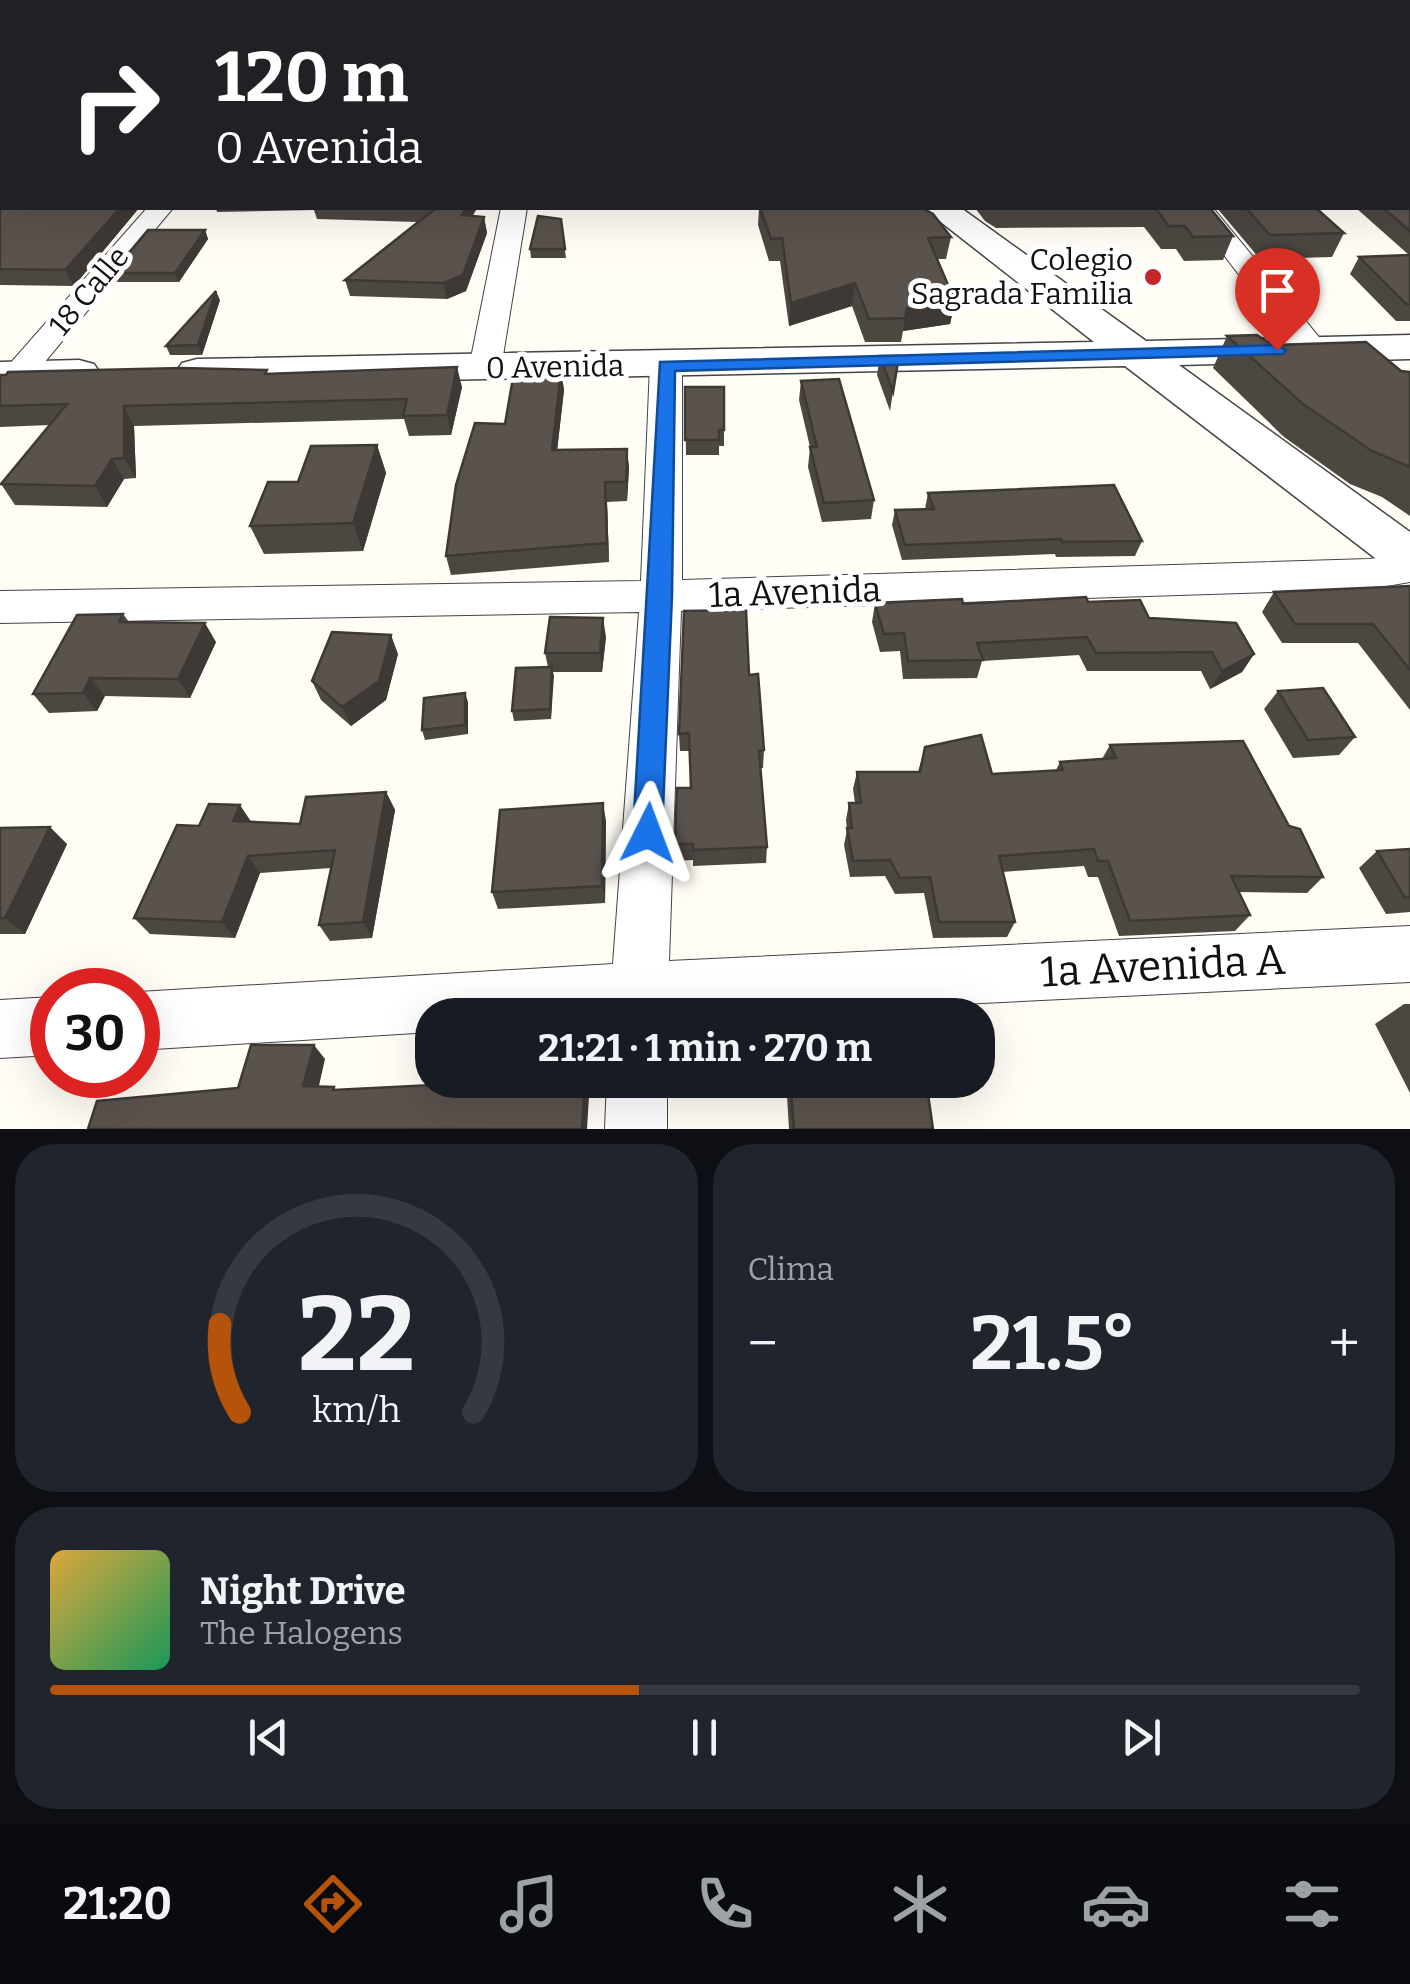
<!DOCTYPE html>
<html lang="es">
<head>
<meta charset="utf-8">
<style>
	:root { --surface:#171b24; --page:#20242c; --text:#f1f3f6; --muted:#9ea1a6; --line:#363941; --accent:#b45309 }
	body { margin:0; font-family:Bitter,serif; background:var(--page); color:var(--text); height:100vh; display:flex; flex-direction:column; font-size:38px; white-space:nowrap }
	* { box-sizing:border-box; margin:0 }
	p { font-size:32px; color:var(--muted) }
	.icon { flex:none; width:55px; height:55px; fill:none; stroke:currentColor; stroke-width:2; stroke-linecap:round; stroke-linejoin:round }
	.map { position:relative; height:1129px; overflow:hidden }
	.side { display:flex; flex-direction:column; gap:15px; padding:15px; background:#0d0f14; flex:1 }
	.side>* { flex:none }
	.guide { position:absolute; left:0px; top:0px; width:1410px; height:210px; box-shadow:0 10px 40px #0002; background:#202124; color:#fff; overflow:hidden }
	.speed { position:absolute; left:30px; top:968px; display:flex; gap:20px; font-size:50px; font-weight:700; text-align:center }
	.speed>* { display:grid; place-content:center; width:130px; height:130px; border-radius:50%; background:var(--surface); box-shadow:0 10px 40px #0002; line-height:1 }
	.speed .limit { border:15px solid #d22; background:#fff; color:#111 }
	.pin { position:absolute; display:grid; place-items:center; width:85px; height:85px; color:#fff; margin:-102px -42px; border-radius:50% 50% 50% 0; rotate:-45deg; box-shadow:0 0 10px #0007 }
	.pin .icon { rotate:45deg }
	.me { position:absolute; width:110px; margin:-55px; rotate:3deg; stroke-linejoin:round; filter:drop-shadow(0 0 8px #0008) }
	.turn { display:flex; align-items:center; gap:35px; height:210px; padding:0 50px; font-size:45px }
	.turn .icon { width:130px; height:130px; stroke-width:2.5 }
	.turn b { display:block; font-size:70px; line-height:85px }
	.big { font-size:75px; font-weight:700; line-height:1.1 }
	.side .widget { flex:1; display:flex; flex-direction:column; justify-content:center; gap:15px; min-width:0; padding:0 35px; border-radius:40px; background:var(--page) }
	.side .dial { align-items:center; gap:0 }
	.dial svg { height:260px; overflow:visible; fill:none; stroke:var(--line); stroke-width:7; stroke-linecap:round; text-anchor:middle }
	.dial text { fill:var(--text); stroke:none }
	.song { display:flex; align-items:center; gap:30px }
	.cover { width:120px; height:120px; border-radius:15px; background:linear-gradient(135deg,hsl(40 70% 55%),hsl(150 70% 35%)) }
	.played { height:10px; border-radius:5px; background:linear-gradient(90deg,var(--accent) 45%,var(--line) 45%) }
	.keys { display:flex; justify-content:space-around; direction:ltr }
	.heat { display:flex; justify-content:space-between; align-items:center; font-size:55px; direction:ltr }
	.side .tiles { flex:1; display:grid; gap:15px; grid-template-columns:1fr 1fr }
	.widget:last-child { grid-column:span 2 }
	.trip { position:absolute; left:415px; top:998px; width:580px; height:100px; border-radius:40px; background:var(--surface); box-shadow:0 10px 40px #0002; font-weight:700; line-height:100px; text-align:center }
	.tabs { display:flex; height:160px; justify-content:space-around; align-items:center; background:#090b0e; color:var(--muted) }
	.tabs .icon { width:70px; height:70px }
	.tabs .on { color:var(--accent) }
	.tabs b { font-size:45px; color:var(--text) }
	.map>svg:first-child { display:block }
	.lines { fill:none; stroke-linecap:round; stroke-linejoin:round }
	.minor-casing { stroke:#444; stroke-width:2 }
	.tertiary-casing { stroke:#444; stroke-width:3 }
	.minor { fill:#fff; fill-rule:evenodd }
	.tertiary { fill:#fff; fill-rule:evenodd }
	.wall { fill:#4d4742 }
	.shaded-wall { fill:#3f3936 }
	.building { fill:#5a524d; stroke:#3f3936; stroke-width:2.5 }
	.route { fill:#1a73e8; stroke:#114b97; stroke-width:2.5 }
	.poi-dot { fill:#c4262e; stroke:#fff; stroke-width:4 }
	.labels { text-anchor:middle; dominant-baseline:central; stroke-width:10; stroke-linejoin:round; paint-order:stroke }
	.far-poi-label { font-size:30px; fill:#111; stroke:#fff; text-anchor:end }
	.far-street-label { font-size:30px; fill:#111; stroke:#fff }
	.street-label { font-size:35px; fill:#111; stroke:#fff }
	.near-street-label { font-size:42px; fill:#111; stroke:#fff }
</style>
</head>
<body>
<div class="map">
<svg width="1410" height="1129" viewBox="0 0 1410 1129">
	<rect width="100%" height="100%" fill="#fffdf5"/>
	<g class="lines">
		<g class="minor-casing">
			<path id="minor" d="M1269,0h20l2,2h-20z
				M1408,59h2v12h-2z
				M147,208h26l-144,173h-22l-5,-7 5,-7z
				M501,208h26l-26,160 -5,7h-22l-5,-7z
				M1188,208h25l110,134 5,7 -5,7h-22z
				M666,355l11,3 5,7v215l687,-21 41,-5v28l-41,7 -688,22 -12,350 741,-35v56l-676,33h-302v17l-294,18v-58l475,-28 26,-352 -639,11v-32l641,-10 9,-216 5,-7z
				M52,997v58l-52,3v-58z
				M607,1080h60v49h-62z"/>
		</g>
		<g class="tertiary-casing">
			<path id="tertiary" d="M642,0h25l1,2h-25z
				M923,208h38l185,133 264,-6v24l-231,6 231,167v45l-18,-6 -267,-205 -928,19 -15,-4 -6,-9 6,-9 15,-4 897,-17z
				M79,360l15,4 6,9 -6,9 -94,6v-26z"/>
		</g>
		<use href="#minor" class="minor"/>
		<use href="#tertiary" class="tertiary"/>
	</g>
	<path class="wall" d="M0,0l139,208 -65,78 -74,-1z
		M1285,0h125v42l-2,-2v-38h-124z
		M1408,74h2v110l-2,-1z
		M1410,184v137h-14l-46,-47 9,-17 50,-2 -53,-47h52z
		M216,208h261l-5,8 12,1 3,16 -21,58 -19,8 -97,-3 -5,-16 72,-58 -100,-3 -3,-9 -97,2z
		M759,208h163l29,29 -5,22h-9l18,42 -5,23 -47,7 -2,11h-36l-13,-36 -63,20 -9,-65h-11l-11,-36z
		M975,208h235l23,28 -10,24 -39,1 -8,-12h-15l-17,-22 -148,1 -11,-7z
		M1217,208h99l28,25 -12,24 -72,2z
		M561,219l5,39h-35l-1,-9z
		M205,230l3,9 -29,43h-62l-5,-9z
		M220,300l-18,55h-32l-4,-9z
		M1227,336l183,36v144l-28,-19 -32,-13 -66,-47 -71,-69z
		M880,356l13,36 -3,19 -13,-36z
		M561,371l3,19 -7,60 70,-1 2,19 -2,33 -20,1 2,60 -158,13 -5,-19 59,-132z
		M269,374l193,13 -11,48 -42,1 -5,-17 -270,7 2,52 -12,1 -17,28 -92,-2 -14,-21 49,-59 -50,2v-52z
		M801,381l73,119 -3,19 -49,3 -14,-55 2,-20 -11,-47z
		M685,387h39v59h-5v9h-33z
		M377,445l9,28 -23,78 -99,3 -14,-28 48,-44z
		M928,493l214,48 -7,15 -79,1 -1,-3 -153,6 -10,-35 3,-15 30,-1z
		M1410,586v124l-52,-67h-76l-20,-31 12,-20z
		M1088,602l61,16 105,36 -12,18 -32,17 -9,-18h-114l-8,-16 -97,6 -5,17 -74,1 -3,-28 -20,1 -8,-30 3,-19z
		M123,614l6,8 87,20 -26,56 -85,-2 -8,15 -48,2 -16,-19z
		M606,637l-4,35h-49l-2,47 -37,2 -2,-10 36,-44 -3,-14z
		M398,654l-12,46 -35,26 -30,-26 -9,-19z
		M749,675l15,75 -1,18h-3l7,79 -1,16 -73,3v-6l-17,1 -1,-17 16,-56 -1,-37h-10l-1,-17z
		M1278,691l77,46 -16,18 -46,3 -29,-49z
		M468,702v32l-43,6 -3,-10z
		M1110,745l179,81 34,51 -16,16 -68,-1 11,23 -15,16 -116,5 -21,-59h-10l-4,-11 -82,6 13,50 -8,15 -74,1 -9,-45 -29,1 -10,-18 -35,1 -6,-32 3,-15 -1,-10 3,-17h6l-2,-14 4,-17h61l7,-25 67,27 64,-4 4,-8 42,-3z
		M386,792l9,18 -23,128 -42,3 -11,-16 12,-57 -71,5 -25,65 -85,-4 -16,-16 65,-92 52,-4 49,2z
		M606,821l-1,82 -107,6 -6,-17z
		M0,828l67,16 -42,90h-25z
		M1410,849v63l-24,2 -27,-46 18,-17z
		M1404,1004h6v89l-35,-69z
		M786,1080h140l7,49h-144z"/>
	<path class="shaded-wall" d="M120,208h19l-65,78 -9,-16z
		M466,208h11l-12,22 -3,-15z
		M484,217l3,16 -21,58 -19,8 -4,-16z
		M205,230l3,9 -29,43 -4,-9z
		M855,283l-3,23 -63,20 2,-23z
		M216,291l4,9 -18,55 -4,-10z
		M955,301l-5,23 -47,7 4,-23z
		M457,367l5,20 -11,48 -4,-20z
		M561,371l3,19 -9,79 -3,-19z
		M124,406l10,20 2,52 -12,-20z
		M377,445l9,28 -23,78 -10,-28z
		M627,449l2,19 -2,33 -1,-19z
		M112,459l12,20 -17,28 -12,-21z
		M605,482l2,20 2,60 -2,-19z
		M603,618l3,19 -4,35 -2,-19z
		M205,623l11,19 -26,56 -12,-19z
		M391,635l7,19 -12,46 -35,26 -9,-19z
		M1254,654l-12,18 -32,17 12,-18z
		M552,667l2,9 -3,43 -1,-10z
		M90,678l15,18 -8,15 -14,-18z
		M465,693l3,9v32l-3,-9z
		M386,792l9,18 -23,128 -9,-16z
		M603,803l3,18 -1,82 -3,-17z
		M240,805l12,18 -19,-2z
		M50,827l17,17 -42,90 -20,-16z
		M248,856l12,17 -25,65 -13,-16z
		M314,1045l11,14 -9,40 -13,-13z
		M585,1080h5l-3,49h-5z"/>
	<path class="building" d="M0,0h644l3,2h-645v206h118l-55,62 -65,-1z
		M735,0h477l2,2h-479z
		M1291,0h119v29l-2,-2v-25h-114z
		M1408,74h2v95l-2,-2z
		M1408,184h2v47l-27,-23h25z
		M433,208h33l-4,7 22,2 -21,58 -20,8 -98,-3 91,-72z
		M760,208h162l11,6 18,23 -23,1 27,63 -48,7 -2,10 -36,1 -14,-36 -64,20 -9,-65 -11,1z
		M1155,208h55l23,28 -40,1 -8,-11h-16z
		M1246,208h70l28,25 -74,2z
		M538,216l23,3 4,30h-35z
		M148,230h57l-30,43h-63z
		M1410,255v49h-4l-47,-47z
		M216,291l-18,54 -32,1z
		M1257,335l16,10 93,-3 35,29 9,1v95l-38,-16 -69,-47 -76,-68z
		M880,356h19l-6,36z
		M457,367l-10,48 -44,1 4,-17 -283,7v52l-12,1 -17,27 -94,-2 66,-80 -67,2v-31h6l2,-3 174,-4 85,2 -2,4z
		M561,371l-9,79 75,-1 -1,33h-21l2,61 -161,13 10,-71 19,-62 30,1 9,-52z
		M839,379l35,121 -50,3 -14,-56h7l-16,-66z
		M685,387h39v43h-5v10h-34z
		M377,445l-24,78 -103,3 18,-44h30l13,-36z
		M1114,485l28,56 -80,1 -1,-3 -156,6 -10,-35 39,-1 -6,-16z
		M1410,586v84l-37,-46h-78l-21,-32z
		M1086,597l2,5 52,-2 9,18 87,5 18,31 -32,17 -10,-19 -116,1 -9,-16 -110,6 6,17 -75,1 -4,-28 -20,1 -9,-31 87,-4 1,5z
		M746,610l3,65 9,-1 6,76 -5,1 8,96 -74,3v-6h-18l2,-56h14l-2,-55 -10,1 5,-123z
		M123,614l-4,8 86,1 -27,56 -88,-1 -7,15 -50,1 44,-79z
		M550,617l53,1 -3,35h-55z
		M332,632l59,3 -12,46 -37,26 -30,-26z
		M552,667l-2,42 -38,2 4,-43z
		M1323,688l32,49 -47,3 -30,-49z
		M465,693v32l-43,5 2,-32z
		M981,735l11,39 71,-4 -3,-8 56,-4 -6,-13 133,-4 46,85 11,3 23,48 -92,-1 19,39 -120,6 -22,-60h-10l-4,-12 -95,7 16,66h-76l-9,-45 -30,1 -10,-18 -37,1 -6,-33h5l-3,-25h12l-4,-31h63l5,-25z
		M386,792l-23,130 -44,3 16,-75 -87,6 -26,66 -88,-4 43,-93 22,1 10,-22 31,1 -7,16 67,3 6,-27z
		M603,803l-1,83 -110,6 8,-82z
		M50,827l-45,91h-5v-90z
		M1410,849v48l-5,1 -28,-47z
		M251,1045h63l-11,41 31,1 -1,3 141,-7v-3h111l-3,49h-494l9,-28 141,-13z
		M790,1080h136l7,49h-139z"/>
	<path class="route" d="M1277,345l9,5 -3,4 -608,17 -3,225 -10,237 -4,10 -10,3 -11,-3 -4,-10 27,-471z"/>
	<circle class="poi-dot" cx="1153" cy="277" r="10"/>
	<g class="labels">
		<g class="far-poi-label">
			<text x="1133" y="260">Colegio<tspan x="1133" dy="34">Sagrada Familia</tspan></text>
		</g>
		<g class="far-street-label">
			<text transform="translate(89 291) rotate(-50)">18 Calle</text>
			<text transform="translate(555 367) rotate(-1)">0 Avenida</text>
		</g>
		<g class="street-label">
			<text transform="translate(795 592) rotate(-2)">1a Avenida</text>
		</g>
		<g class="near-street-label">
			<text transform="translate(1163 966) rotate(-3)">1a Avenida A</text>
		</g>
	</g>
</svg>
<div class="speed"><div class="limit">30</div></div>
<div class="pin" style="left:1277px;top:350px;background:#d93025"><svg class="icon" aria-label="arrive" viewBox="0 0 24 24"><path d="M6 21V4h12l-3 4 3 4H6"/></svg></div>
<svg class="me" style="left:648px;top:833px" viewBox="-20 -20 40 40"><path d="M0-17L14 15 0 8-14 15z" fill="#1a73e8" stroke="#fff" stroke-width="4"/></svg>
<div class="trip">21:21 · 1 min · 270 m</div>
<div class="guide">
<div class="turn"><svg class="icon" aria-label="right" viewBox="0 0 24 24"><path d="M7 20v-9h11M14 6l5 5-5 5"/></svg><div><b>120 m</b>0 Avenida</div></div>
</div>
</div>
<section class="side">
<div class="tiles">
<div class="widget dial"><svg viewBox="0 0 100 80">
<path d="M14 69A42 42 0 1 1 86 69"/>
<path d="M14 69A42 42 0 0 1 8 42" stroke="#b45309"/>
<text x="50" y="56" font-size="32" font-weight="700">22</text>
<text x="50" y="72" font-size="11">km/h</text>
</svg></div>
<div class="widget"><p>Clima</p>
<div class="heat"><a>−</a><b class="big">21.5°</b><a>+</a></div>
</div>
<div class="widget">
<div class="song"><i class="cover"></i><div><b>Night Drive</b><p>The Halogens</p></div></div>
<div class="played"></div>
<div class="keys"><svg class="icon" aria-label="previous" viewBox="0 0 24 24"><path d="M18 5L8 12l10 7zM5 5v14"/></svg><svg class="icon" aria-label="pause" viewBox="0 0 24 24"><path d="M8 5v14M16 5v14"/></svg><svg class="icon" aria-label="next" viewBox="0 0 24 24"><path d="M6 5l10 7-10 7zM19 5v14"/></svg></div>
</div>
</div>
</section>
<nav class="tabs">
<b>21:20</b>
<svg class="icon on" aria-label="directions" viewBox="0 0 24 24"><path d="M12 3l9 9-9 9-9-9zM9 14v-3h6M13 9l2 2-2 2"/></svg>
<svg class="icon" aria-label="music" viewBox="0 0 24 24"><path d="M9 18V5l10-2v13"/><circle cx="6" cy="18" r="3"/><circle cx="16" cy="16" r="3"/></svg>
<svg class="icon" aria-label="phone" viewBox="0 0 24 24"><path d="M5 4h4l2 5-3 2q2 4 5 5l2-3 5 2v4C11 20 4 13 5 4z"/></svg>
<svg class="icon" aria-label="climate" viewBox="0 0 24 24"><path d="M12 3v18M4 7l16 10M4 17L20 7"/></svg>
<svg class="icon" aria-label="car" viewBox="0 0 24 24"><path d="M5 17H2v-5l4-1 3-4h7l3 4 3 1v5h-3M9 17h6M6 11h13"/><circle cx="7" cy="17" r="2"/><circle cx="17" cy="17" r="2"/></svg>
<svg class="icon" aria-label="filters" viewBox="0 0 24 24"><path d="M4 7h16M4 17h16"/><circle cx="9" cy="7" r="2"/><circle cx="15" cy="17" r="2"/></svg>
</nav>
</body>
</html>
